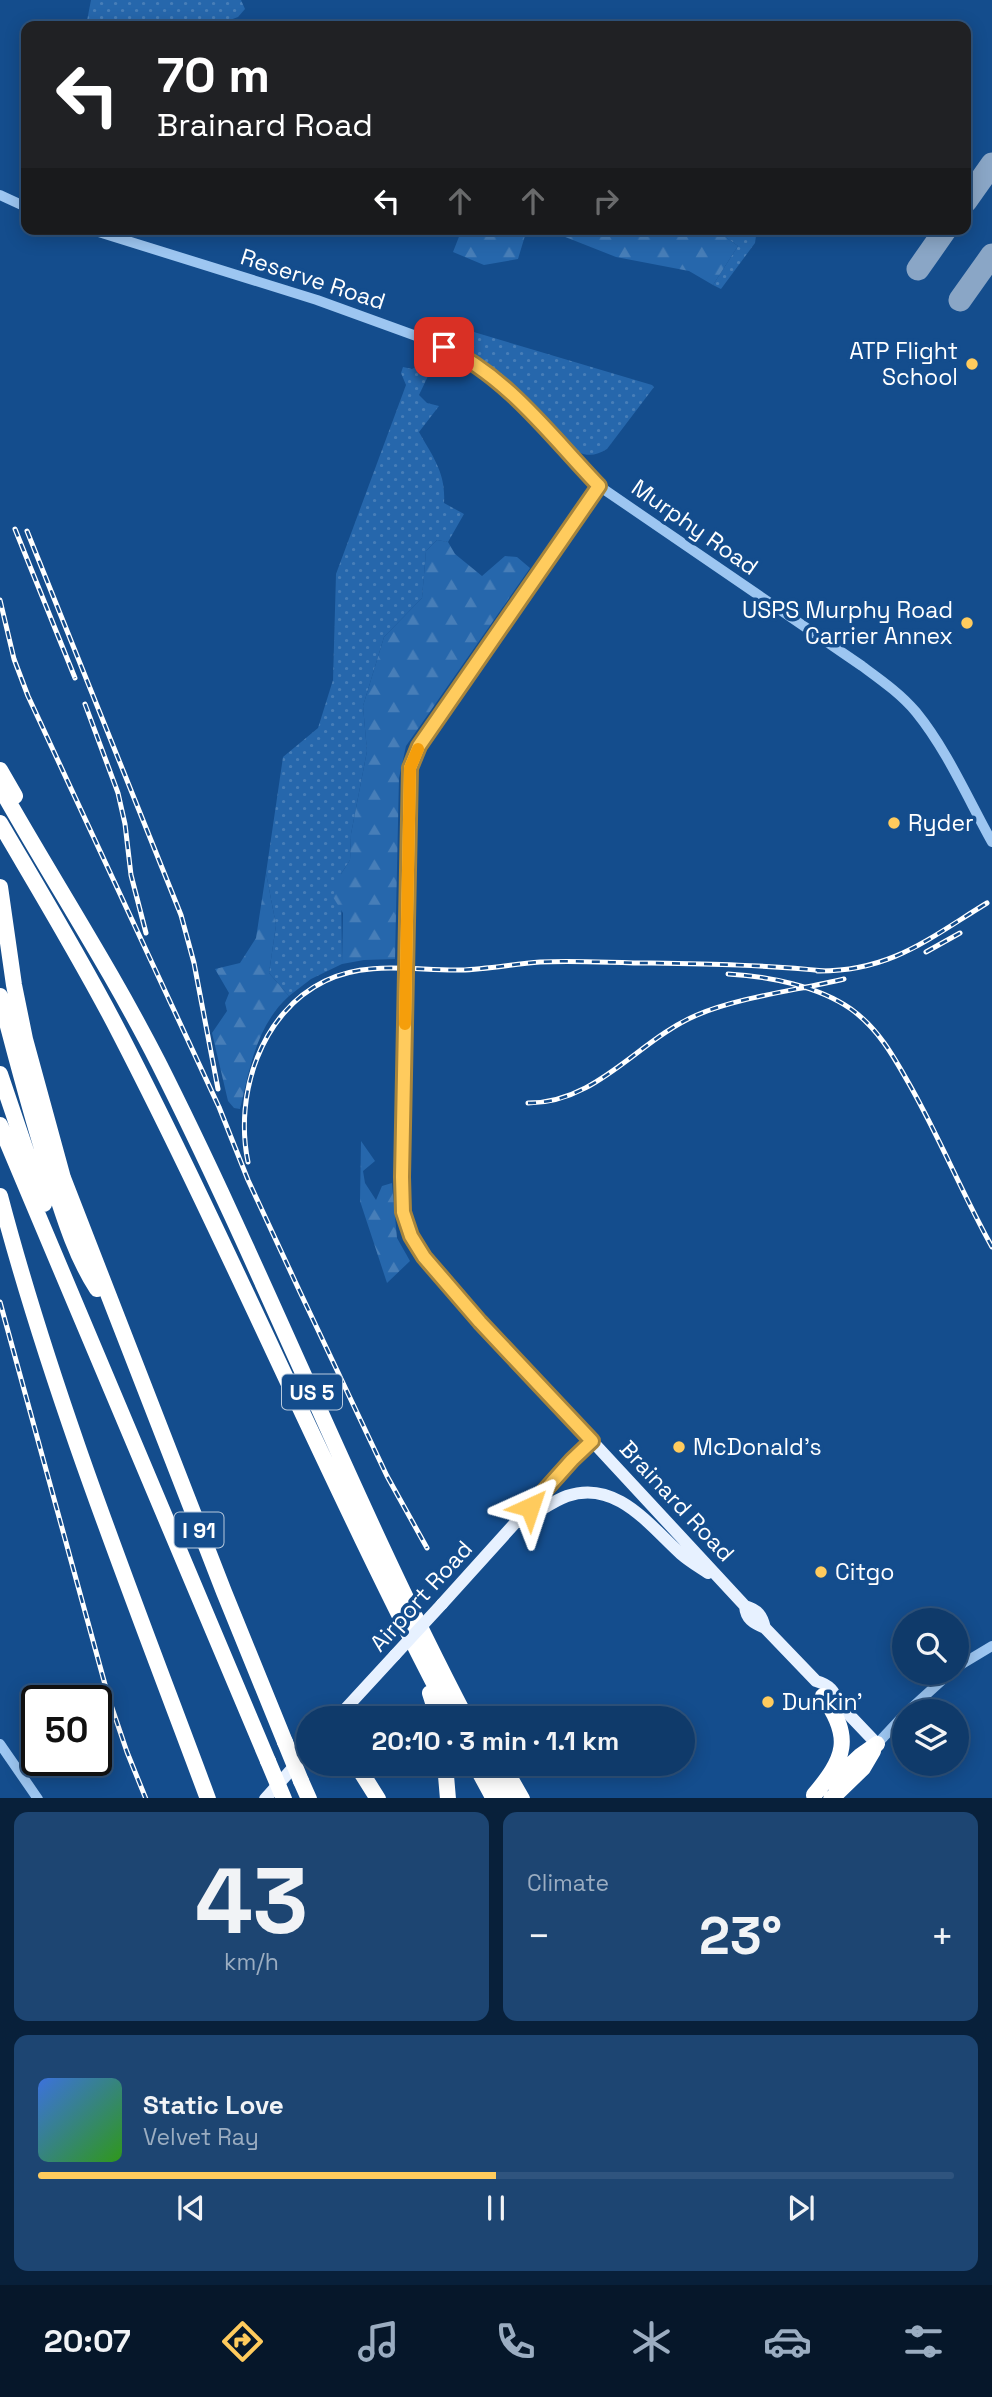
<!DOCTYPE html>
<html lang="en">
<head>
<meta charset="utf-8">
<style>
	:root { --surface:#0f3a6a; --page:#1d4572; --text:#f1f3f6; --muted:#9badc1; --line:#2f547e; --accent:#ffcb5d }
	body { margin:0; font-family:"Space Grotesk",sans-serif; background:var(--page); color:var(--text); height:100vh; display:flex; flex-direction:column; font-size:26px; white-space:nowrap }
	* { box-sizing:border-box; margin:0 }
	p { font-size:23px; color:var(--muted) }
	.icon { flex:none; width:38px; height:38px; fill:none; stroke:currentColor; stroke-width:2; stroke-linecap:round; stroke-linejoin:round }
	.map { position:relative; height:1798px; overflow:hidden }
	.panel { display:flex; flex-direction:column; gap:14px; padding:14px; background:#08203a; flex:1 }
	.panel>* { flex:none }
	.hud { position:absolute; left:21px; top:21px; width:950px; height:214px; border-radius:14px; box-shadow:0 4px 18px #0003,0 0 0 2px var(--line); background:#202124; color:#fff; overflow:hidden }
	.tools { position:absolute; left:892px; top:1608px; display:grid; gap:14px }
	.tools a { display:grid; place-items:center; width:77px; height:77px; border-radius:50%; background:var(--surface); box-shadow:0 4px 18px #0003,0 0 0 2px var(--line); font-size:35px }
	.speed { position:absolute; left:21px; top:1685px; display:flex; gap:14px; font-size:35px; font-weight:700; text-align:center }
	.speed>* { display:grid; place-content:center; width:91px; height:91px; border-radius:50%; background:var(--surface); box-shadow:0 4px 18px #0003,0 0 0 2px var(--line); line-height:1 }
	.speed .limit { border:4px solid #111; border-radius:10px; background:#fff; color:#111 }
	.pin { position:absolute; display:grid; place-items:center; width:60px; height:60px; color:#fff; margin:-30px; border-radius:14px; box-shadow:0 4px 10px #0006 }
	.me { position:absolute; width:77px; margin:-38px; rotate:42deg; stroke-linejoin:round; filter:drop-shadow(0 0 5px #0008) }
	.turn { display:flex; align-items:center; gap:24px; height:147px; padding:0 21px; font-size:32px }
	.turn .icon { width:91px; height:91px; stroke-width:2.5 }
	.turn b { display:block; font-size:49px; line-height:60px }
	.lanes { display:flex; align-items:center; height:66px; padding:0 21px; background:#0003; justify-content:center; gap:35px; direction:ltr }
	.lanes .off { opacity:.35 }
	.big { font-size:52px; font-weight:700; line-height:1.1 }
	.panel .tile { flex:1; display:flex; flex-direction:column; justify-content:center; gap:10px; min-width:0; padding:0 24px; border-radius:14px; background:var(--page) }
	.panel .dial { align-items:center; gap:0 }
	.dial b { font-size:91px; line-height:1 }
	.song { display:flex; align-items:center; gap:21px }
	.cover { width:84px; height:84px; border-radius:10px; background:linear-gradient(135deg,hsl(220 70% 55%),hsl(110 70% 35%)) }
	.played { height:7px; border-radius:4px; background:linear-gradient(90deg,var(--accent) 50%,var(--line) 50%) }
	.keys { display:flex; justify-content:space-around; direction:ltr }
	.heat { display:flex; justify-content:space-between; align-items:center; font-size:38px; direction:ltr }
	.panel .tiles { flex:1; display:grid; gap:14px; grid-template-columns:1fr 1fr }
	.tile:last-child { grid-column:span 2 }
	.trip { position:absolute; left:296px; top:1706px; width:399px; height:70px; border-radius:35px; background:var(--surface); box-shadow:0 4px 18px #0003,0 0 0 2px var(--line); font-weight:700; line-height:70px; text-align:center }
	.dock { display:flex; height:112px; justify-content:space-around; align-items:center; background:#06172a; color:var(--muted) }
	.dock .icon { width:49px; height:49px }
	.dock .active { color:var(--accent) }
	.dock b { font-size:32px; color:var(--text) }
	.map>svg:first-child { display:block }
	.grass { fill:url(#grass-dots) }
	.forest { fill:url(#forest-firs) }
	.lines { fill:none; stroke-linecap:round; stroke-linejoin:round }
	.taxiway { stroke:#8aa6c6; stroke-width:23 }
	.minor { stroke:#9dc6f1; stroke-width:10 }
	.major { stroke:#e7f1ff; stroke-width:12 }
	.highway { stroke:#fff; stroke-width:16 }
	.rail-casing { stroke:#fff; stroke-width:5 }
	.rail { stroke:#144d8d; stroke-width:2.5; stroke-dasharray:8; stroke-linecap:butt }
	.major-bridge { stroke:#e7f1ff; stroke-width:12 }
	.highway-bridge { stroke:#fff; stroke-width:16 }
	.route-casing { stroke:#a6843c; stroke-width:18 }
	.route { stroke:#ffcb5d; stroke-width:12 }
	.slow { stroke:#f59e0b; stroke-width:12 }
	.poi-dot { fill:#ffcb5d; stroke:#144d8d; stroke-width:2.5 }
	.labels { text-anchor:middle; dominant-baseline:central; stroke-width:7; stroke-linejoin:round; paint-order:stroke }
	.shield { fill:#144d8d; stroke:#b8cadd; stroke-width:2 }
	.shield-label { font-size:21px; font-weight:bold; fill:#fff }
	.street-label { font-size:23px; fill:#fff; stroke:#144d8d }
	.poi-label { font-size:23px; fill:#fff; stroke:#144d8d; text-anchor:start }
</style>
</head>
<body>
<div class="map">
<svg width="992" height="1799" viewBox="0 0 992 1799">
	<defs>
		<pattern id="grass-dots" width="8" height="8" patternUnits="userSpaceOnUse" patternTransform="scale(1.75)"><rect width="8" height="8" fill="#2667ac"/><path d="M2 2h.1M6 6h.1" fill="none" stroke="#477eb8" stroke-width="1.8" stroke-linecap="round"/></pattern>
		<pattern id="forest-firs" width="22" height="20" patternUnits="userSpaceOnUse" patternTransform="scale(1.75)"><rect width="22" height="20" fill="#2667ac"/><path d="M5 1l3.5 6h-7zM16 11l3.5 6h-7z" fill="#477eb8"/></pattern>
	</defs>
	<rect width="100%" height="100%" fill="#144d8d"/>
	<path class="grass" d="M91,0h150l4,9 -7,8 -24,9h-128z
		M714,229h43l-2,14 -34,46 -8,-4 25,-39z
		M430,319l222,66 2,2 -47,62c-10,6 -18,8 -29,3 -47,-49 -82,-92 -146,-120l-3,-4z
		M403,367l9,2 4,-2 13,7 -10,21 8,8 12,3 -20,26c14,25 27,41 25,71l20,11 -16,28 -11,-2 -11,11 -4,47 -38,39 -21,69 4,45 -16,83 -1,26 -9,14 1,90 -31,15 -22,17 -20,-23 7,-48 -10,-52 17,-116 35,-29 15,-48 3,-106 70,-189 -5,-12z"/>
	<path class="forest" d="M462,229h65l-9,30 -34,6 -31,-13z
		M545,229h169l24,17 -25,39 -24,-14 -73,-14z
		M437,540l11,2 7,12 27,22 23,-20 12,1 13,11 -124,178 -7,32 -4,181 -31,1 -22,4 1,-51 -10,-16 8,-23 9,-14 1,-26 16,-83 -4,-45 21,-69 38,-39 4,-47z
		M266,873l10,52 -7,48 20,23c-33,30 -39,72 -49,113l-6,-1 -6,-7 -16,-68 15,-22 -2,-8 4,-10 -14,-24 25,-6 16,-25z
		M361,1141l14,20 -12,10 2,12 11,17 6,-14 10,-3 5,55 13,23 -23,22 -27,-82z"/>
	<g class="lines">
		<path class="taxiway" d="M966,201l26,-37
			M918,269l28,-40
			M960,300l32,-45"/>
		<path class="minor" d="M0,195l26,12
			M89,229l228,71 113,41 28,13 31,21 27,23 83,88 263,180c19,14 39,28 54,46 31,38 52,87 76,130
			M592,1441l-113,-118 -56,-66 -12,-21 -8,-24 -1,-32 8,-412 9,-22 180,-260
			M957,1667l35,-21
			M907,1712l43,-39
			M0,1744l38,55
			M877,1744l28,-30"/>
		<path class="major" d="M519,1522c17,-7 31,-20 48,-26 49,-17 82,29 114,58 8,7 18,13 27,19
			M442,1604l130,-144 20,-19 153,165c1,13 8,17 20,22l51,53c11,3 19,8 21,21l40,42
			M745,1606c13,4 17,9 20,22
			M337,1718l58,-63
			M265,1799l43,-48"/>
		<path class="highway" d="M0,770l15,26
			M0,787c52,92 110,181 158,275 109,216 196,442 308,656
			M0,823c41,70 83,139 120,211 116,225 214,460 332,684
			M0,887l14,98 11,54 38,139 161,414 61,150
			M0,996c17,64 33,128 54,190 11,35 23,72 43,103
			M0,1074l44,130
			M0,1125l268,636
			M0,1196c54,205 134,404 208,603
			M430,1693l8,25
			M356,1764l22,35
			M445,1764l3,35
			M475,1764l19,35
			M490,1764l18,35
			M502,1764l20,35
			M301,1781l8,18
			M832,1782l28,-26 17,-12
			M814,1795c31,-37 39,-57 9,-99
			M831,1799l32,-31 10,-17"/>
		<g class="rail-casing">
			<path id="rail" d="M15,529l60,149
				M27,531l154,384 13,48 24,126
				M0,600l14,59 14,37 191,411 29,73 52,112 87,184 40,72
				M85,704l33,89 7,31 6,51 15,58
				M926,952l34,-19
				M817,971c73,1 111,-32 170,-68
				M728,974c40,2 90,12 123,35 29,21 44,50 61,80 29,52 51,106 80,158
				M528,1103c69,0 110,-63 169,-88 42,-18 102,-25 147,-36
				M248,1162c-14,-68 13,-150 77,-181 42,-21 91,-10 136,-11 26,-1 53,-6 79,-8 37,-2 74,1 111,1 59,1 116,2 174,8
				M0,1302l109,397 18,53 19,47"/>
		</g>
		<use href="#rail" class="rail"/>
		<path class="major-bridge" d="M395,1655l47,-51"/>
		<path class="highway-bridge" d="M285,1742l16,39
			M268,1761l16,38"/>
	</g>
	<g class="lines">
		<g class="route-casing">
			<path id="route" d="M444,347c63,29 108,90 155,139l-180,260 -9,22 -8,409 1,35 8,24 13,21 56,65 112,119 -20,19 -42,47"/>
		</g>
		<use href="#route" class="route"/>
		<path class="slow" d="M405,1024l5,-256 8,-19"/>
	</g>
	<g class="poi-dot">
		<circle cx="972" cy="364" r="7"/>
		<circle cx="967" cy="623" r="7"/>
		<circle cx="894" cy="823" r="7"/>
		<circle cx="679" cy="1447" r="7"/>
		<circle cx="821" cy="1572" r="7"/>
		<circle cx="768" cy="1702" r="7"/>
	</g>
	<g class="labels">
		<g class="shield">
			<rect x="282" y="1374.5" width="60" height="35" rx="5"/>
			<rect x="174.5" y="1512.5" width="49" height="35" rx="5"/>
		</g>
		<g class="shield-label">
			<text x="312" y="1392">US 5</text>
			<text x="199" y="1530">I 91</text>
		</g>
		<g class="street-label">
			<text transform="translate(313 279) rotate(18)">Reserve Road</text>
			<text transform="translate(695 527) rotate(35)">Murphy Road</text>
			<text transform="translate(677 1501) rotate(47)">Brainard Road</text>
			<text transform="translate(421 1596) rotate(-48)">Airport Road</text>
		</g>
		<g class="poi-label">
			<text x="958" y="351" text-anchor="end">ATP Flight<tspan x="958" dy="26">School</tspan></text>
			<text x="953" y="610" text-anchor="end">USPS Murphy Road<tspan x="953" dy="26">Carrier Annex</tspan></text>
			<text x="908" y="823">Ryder</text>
			<text x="693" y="1447">McDonald's</text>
			<text x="835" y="1572">Citgo</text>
			<text x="782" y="1702">Dunkin'</text>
		</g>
	</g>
</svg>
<div class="tools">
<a><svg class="icon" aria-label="search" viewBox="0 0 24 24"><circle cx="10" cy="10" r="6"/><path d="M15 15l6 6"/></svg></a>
<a><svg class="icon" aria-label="layers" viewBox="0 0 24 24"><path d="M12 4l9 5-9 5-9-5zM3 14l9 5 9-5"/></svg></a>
</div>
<div class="speed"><div class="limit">50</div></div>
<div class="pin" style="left:444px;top:347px;background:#d93025"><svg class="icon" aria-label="arrive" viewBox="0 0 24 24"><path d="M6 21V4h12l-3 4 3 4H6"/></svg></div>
<svg class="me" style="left:530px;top:1507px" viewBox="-20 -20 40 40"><path d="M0-17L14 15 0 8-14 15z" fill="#ffcb5d" stroke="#fff" stroke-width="4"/></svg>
<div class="trip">20:10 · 3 min · 1.1 km</div>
<div class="hud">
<div class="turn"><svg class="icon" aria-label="left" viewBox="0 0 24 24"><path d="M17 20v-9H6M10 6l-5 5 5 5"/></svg><div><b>70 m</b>Brainard Road</div></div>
<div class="lanes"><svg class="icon" aria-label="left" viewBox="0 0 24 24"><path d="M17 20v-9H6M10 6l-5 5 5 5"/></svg><svg class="icon off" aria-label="ahead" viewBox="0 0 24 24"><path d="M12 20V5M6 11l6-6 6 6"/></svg><svg class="icon off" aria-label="ahead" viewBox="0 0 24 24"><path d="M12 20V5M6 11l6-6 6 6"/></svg><svg class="icon off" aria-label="right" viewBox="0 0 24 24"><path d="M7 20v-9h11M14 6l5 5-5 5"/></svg></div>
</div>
</div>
<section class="panel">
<div class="tiles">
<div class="tile dial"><b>43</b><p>km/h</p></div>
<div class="tile"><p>Climate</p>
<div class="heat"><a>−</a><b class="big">23°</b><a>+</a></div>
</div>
<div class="tile">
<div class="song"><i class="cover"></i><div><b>Static Love</b><p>Velvet Ray</p></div></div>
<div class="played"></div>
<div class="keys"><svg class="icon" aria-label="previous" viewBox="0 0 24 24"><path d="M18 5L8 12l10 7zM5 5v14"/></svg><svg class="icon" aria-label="pause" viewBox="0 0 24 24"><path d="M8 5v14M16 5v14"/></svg><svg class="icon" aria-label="next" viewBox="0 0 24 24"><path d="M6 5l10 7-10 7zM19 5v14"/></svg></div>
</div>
</div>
</section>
<nav class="dock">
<b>20:07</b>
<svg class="icon active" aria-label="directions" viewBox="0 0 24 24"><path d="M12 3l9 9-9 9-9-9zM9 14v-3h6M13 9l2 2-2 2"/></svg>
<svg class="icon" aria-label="music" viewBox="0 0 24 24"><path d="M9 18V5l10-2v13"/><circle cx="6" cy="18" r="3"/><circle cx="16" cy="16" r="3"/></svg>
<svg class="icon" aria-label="phone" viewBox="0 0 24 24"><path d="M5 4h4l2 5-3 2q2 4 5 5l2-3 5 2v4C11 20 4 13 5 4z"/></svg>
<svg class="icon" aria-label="climate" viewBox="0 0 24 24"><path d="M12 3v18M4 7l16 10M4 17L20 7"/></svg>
<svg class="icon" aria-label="car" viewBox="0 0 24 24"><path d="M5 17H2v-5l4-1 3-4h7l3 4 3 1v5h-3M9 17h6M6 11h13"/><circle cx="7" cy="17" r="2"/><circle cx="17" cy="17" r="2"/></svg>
<svg class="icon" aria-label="filters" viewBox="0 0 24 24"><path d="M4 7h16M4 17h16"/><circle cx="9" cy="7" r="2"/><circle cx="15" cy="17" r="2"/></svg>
</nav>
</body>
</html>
